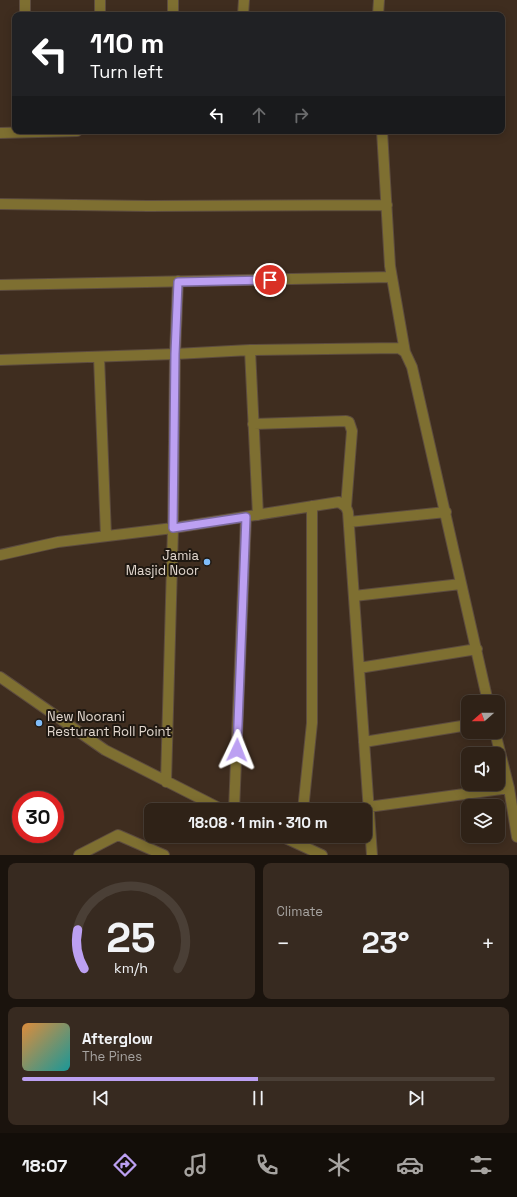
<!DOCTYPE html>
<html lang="en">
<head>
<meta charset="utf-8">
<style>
	:root { --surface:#2f2217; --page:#372a20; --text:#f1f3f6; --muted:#a7a4a1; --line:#4a3f36; --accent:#bca0f2 }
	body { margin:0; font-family:"Space Grotesk",sans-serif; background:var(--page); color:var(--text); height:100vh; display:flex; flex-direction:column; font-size:15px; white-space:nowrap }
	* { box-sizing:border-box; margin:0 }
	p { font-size:13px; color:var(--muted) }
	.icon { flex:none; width:22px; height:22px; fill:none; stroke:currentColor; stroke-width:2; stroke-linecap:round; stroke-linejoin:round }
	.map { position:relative; height:855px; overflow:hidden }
	.side { display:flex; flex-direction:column; gap:8px; padding:8px; background:#1a130d; flex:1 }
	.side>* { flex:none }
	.hud { position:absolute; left:12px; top:12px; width:493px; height:122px; border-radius:8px; box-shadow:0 2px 10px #0003,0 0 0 1px var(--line); background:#202124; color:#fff; overflow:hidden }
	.needle { width:26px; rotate:250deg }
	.buttons { position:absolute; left:461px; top:695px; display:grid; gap:8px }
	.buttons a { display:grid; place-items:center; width:44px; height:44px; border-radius:8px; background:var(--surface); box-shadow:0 2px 10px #0003,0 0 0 1px var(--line); font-size:20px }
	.speed { position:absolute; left:12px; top:791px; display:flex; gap:8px; font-size:20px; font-weight:700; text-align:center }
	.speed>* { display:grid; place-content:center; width:52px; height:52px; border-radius:50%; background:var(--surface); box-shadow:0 2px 10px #0003,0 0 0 1px var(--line); line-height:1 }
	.speed .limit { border:6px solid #d22; background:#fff; color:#111 }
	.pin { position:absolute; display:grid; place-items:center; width:34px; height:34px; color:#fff; margin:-17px; border:2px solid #fff; border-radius:50%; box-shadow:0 1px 4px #0007 }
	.me { position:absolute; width:44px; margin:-22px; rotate:2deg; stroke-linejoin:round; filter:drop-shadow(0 0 3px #0008) }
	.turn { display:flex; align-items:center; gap:14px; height:84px; padding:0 12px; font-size:18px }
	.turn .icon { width:52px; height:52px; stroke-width:2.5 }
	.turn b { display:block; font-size:28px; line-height:34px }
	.lanes { display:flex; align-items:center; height:38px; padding:0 12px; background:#0003; justify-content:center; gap:20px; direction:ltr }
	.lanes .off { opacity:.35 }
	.big { font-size:30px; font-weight:700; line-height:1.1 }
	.side .card { flex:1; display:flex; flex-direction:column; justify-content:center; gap:6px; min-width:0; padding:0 14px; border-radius:8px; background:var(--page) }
	.side .dial { align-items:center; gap:0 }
	.dial svg { height:104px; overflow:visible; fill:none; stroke:var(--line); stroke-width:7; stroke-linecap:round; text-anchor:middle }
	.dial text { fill:var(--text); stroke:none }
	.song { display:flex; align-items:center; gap:12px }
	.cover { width:48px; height:48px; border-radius:6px; background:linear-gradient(135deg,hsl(30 70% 55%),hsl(180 70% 35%)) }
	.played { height:4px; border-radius:2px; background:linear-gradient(90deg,var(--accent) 50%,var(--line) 50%) }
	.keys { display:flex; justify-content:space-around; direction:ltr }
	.heat { display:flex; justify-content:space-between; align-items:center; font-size:22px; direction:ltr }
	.side .tiles { flex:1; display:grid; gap:8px; grid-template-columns:1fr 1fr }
	.card:last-child { grid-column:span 2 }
	.trip { position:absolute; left:144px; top:803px; width:228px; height:40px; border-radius:8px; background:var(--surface); box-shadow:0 2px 10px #0003,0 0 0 1px var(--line); font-weight:700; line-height:40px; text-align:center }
	.tab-bar { display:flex; height:64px; justify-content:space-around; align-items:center; background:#130e09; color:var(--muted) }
	.tab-bar .icon { width:28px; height:28px }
	.tab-bar .active { color:var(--accent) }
	.tab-bar b { font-size:18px; color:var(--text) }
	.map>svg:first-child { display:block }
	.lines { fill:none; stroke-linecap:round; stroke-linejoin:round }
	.minor-casing { stroke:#5d4c3f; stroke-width:12 }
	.minor { stroke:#7e6f31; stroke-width:10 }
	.route-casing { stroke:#7a689d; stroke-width:10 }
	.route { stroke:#bca0f2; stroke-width:7 }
	.poi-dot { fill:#80bdfa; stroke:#1f1811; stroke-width:1.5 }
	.labels { text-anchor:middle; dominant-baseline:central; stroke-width:4; stroke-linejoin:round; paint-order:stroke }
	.poi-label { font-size:13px; fill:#e3d8cf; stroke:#1f1811; text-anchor:end }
</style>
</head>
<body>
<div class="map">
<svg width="517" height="855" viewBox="0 0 517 855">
	<rect width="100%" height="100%" fill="#3f2d1f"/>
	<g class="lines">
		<g class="minor-casing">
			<path id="minor" d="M25,0v15
				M100,0v15
				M173,0v15
				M243,15l1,-15
				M378,15l1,-15
				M382,131l8,135 15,86 7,15 76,335
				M0,133l77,-2
				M0,204l148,2 239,-1
				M178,281l-3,73 75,-4 149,-2 6,4
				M0,285l392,-8
				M250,350l8,165
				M99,357l7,179
				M0,360l175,-6 -2,174 -115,14 -58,13
				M253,424l93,-3 3,1 3,9 -6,76
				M349,522l97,-10
				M354,596l107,-12
				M359,668l118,-19
				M0,677l105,73 118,60
				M495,732l14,56 8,49
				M364,742l104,-17
				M166,782l7,-254 166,-26 7,5 2,5 24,343
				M368,807l141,-19
				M234,810l12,-293
				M303,810l9,-87v-217
				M281,836l41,19
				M79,855l39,-20 46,20"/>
		</g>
		<use href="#minor" class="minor"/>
	</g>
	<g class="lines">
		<g class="route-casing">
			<path id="route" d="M237,750l9,-233 -73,11 2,-174 3,-72 92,-2"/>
		</g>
		<use href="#route" class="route"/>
	</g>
	<g class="poi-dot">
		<circle cx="207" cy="562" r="4"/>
		<circle cx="39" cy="723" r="4"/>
	</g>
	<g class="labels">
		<g class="poi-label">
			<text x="199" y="555">Jamia<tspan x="199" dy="15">Masjid Noor</tspan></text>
			<text x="47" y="716" text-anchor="start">New Noorani<tspan x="47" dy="15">Resturant Roll Point</tspan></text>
		</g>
	</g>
</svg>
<div class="buttons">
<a><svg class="needle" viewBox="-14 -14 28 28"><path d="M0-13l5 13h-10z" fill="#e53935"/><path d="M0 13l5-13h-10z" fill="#a7a4a1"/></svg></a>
<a><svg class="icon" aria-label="sound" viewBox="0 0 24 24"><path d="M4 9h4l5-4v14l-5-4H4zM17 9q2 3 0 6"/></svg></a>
<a><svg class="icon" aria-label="layers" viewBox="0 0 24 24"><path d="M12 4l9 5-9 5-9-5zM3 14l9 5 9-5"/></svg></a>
</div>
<div class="speed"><div class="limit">30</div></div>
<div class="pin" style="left:270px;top:280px;background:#d93025"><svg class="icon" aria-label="arrive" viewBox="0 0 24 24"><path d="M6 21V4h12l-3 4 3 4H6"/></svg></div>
<svg class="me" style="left:237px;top:750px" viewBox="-20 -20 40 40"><path d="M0-17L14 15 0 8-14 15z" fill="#bca0f2" stroke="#fff" stroke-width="4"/></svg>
<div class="trip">18:08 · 1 min · 310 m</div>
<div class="hud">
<div class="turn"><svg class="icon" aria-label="left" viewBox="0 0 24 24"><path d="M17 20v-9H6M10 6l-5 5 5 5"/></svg><div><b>110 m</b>Turn left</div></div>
<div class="lanes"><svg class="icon" aria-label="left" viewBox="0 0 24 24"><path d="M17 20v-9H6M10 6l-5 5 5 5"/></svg><svg class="icon off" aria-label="ahead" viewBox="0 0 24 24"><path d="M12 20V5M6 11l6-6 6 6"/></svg><svg class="icon off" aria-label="right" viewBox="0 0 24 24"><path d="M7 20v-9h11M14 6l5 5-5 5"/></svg></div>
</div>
</div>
<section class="side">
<div class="tiles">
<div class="card dial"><svg viewBox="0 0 100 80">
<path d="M14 69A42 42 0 1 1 86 69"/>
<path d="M14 69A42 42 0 0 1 9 39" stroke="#bca0f2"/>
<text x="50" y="56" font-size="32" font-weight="700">25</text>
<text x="50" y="72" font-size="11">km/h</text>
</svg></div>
<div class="card"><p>Climate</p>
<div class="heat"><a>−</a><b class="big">23°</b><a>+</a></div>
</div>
<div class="card">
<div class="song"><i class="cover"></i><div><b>Afterglow</b><p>The Pines</p></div></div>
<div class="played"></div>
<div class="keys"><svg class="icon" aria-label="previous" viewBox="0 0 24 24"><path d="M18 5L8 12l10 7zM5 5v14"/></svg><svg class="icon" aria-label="pause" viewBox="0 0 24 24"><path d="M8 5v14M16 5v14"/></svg><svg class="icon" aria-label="next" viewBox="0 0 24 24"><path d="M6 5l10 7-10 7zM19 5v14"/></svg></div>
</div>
</div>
</section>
<nav class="tab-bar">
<b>18:07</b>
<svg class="icon active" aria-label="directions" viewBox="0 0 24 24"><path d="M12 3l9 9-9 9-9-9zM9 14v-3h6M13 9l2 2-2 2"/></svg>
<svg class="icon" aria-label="music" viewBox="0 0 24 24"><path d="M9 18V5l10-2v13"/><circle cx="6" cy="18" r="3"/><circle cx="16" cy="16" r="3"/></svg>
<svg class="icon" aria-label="phone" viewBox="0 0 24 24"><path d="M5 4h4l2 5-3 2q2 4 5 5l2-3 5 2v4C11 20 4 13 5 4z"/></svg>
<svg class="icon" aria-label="climate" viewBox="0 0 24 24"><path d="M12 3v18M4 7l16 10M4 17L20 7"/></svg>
<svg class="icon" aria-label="car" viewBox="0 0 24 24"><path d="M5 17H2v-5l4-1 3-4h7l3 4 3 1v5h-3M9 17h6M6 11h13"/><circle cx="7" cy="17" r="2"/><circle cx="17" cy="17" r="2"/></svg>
<svg class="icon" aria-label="filters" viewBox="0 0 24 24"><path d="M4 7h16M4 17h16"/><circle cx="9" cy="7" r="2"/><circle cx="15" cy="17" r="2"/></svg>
</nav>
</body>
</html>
